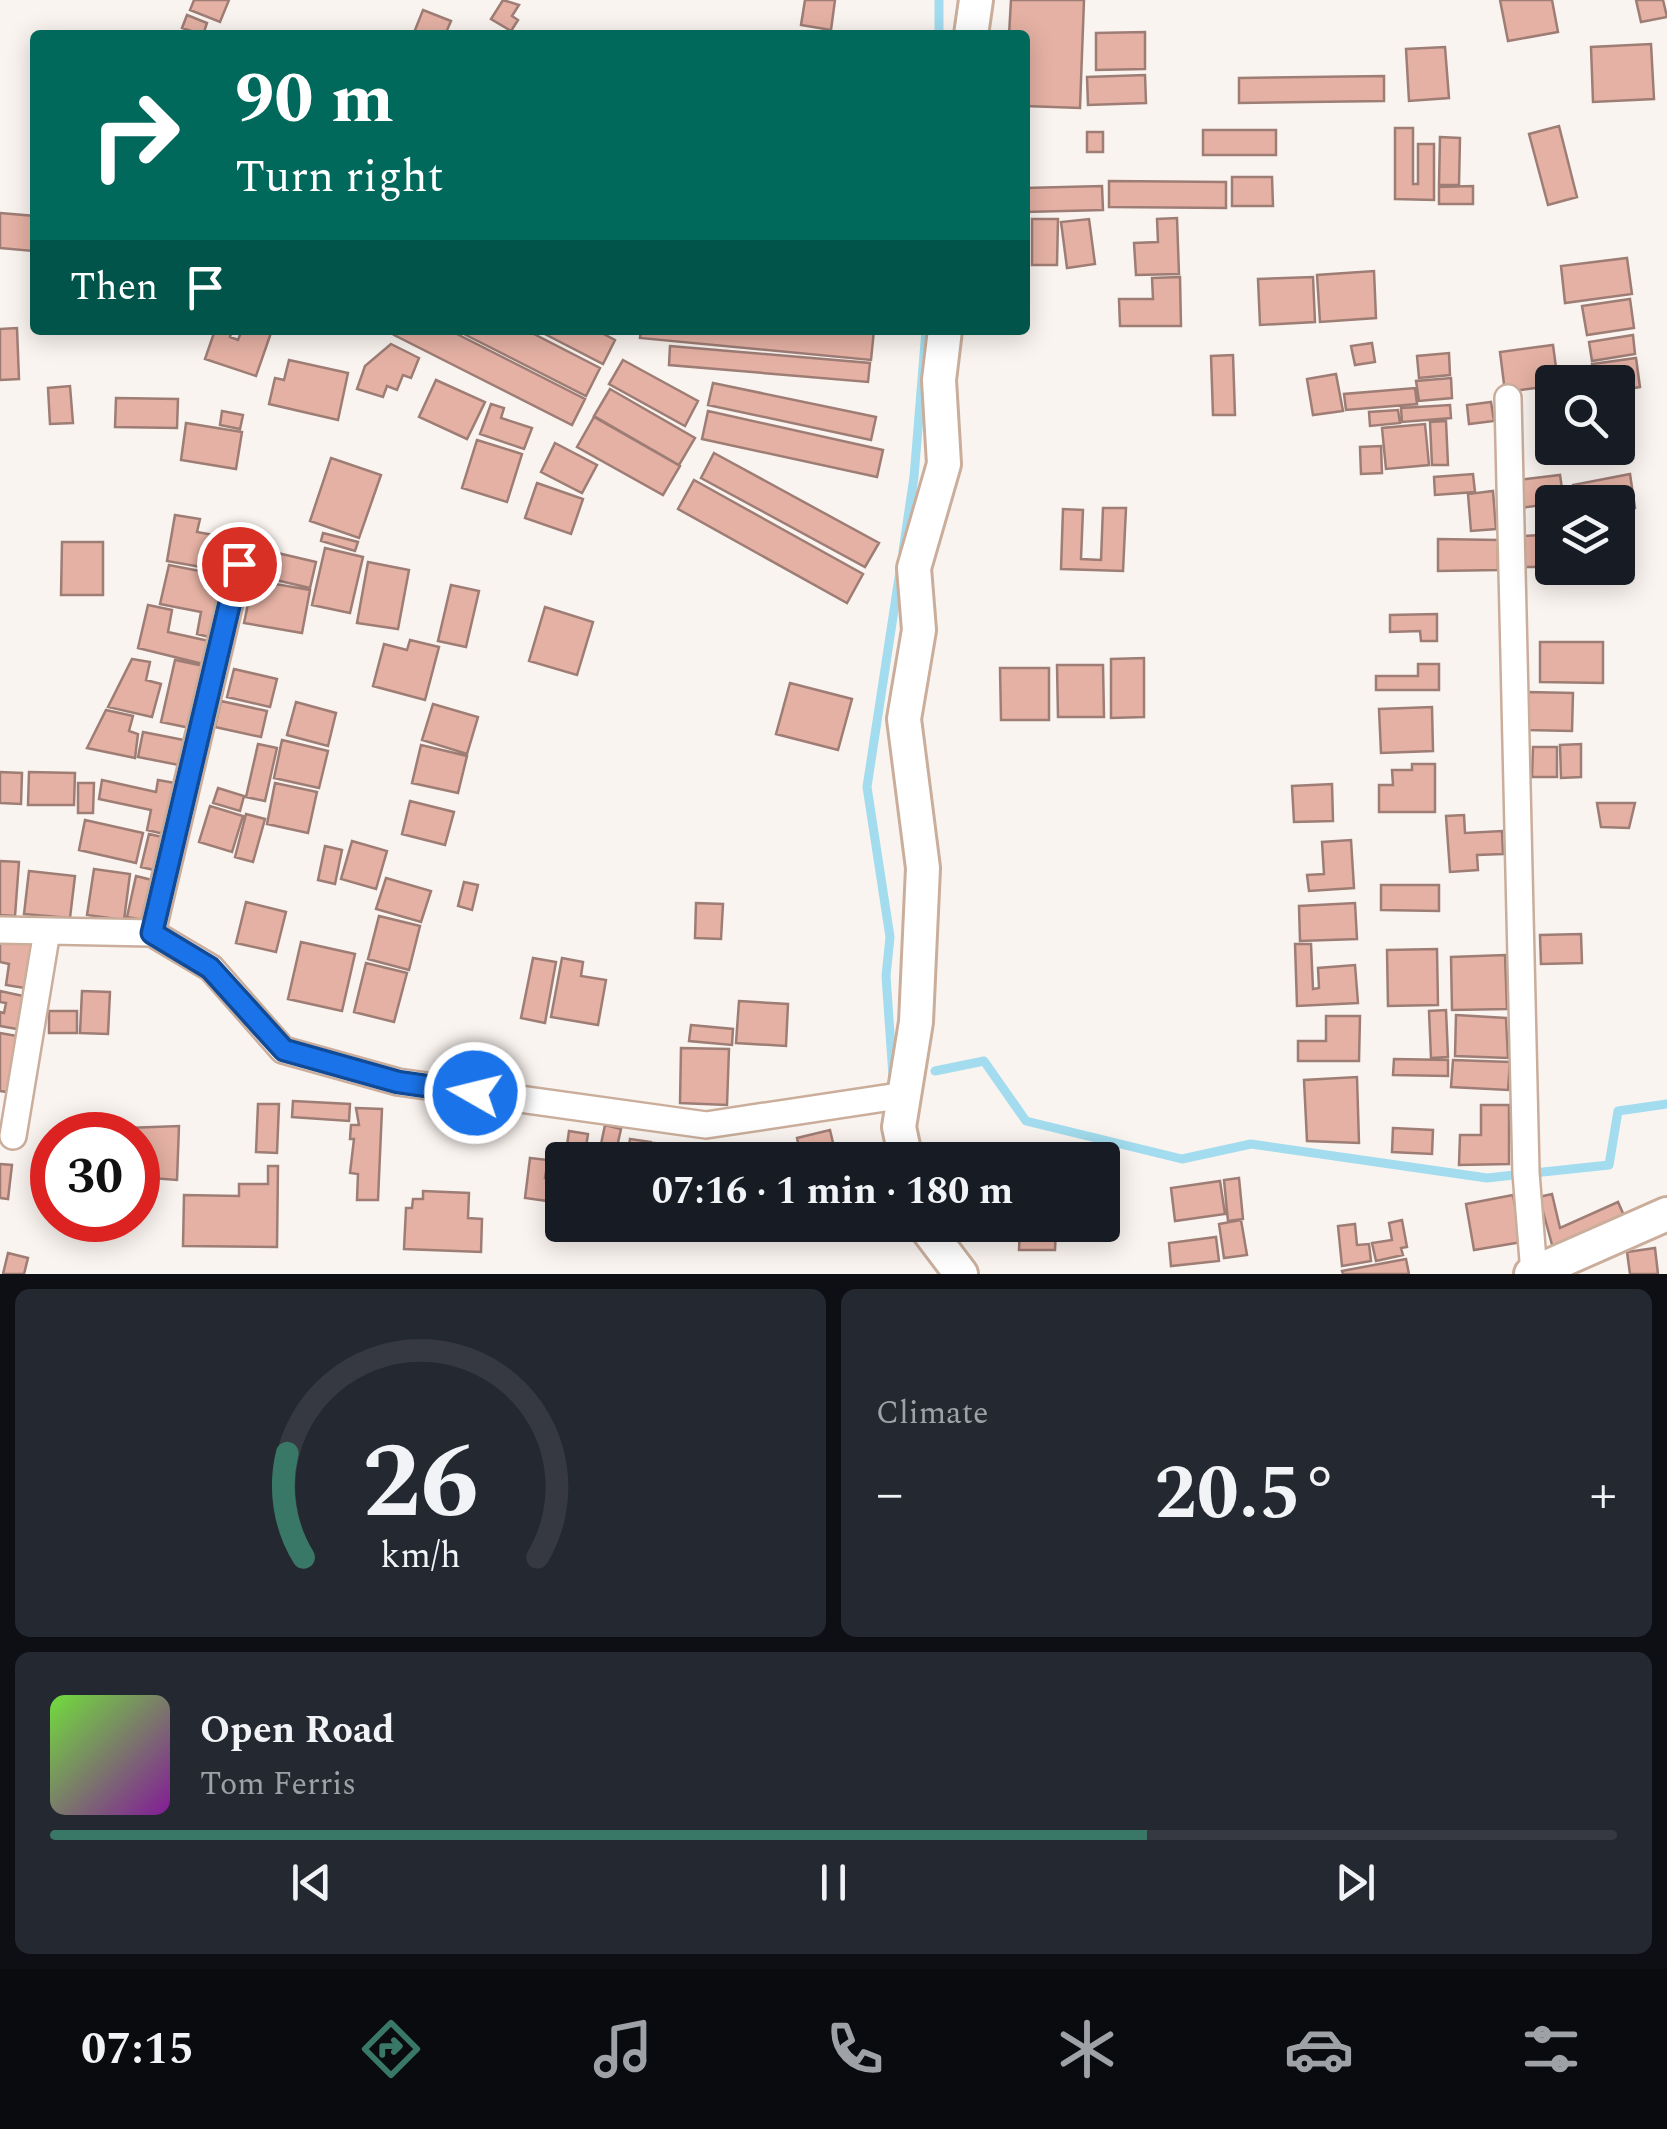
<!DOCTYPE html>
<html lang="en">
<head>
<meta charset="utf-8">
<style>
	:root { --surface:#171b24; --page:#242831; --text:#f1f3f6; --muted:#9ea1a6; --line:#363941; --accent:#397866 }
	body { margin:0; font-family:Spectral,serif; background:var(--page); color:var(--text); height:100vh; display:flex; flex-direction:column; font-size:38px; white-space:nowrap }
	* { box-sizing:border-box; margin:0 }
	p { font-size:32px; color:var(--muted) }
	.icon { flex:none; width:55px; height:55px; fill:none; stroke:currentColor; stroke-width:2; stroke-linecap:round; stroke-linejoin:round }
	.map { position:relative; height:1274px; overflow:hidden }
	.drawer { display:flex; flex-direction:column; gap:15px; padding:15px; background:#0d0f14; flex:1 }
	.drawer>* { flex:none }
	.banner { position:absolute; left:30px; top:30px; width:1000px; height:305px; border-radius:10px; box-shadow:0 5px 25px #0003; background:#00695c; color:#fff; overflow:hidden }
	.tools { position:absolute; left:1535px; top:365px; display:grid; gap:20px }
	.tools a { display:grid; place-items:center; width:100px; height:100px; border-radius:10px; background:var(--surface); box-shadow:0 5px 25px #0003; font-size:50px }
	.speed { position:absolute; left:30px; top:1112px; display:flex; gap:20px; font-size:50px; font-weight:700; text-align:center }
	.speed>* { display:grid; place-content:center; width:130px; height:130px; border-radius:50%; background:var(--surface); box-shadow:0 5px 25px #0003; line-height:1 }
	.speed .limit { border:15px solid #d22; background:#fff; color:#111 }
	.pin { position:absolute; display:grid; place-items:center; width:85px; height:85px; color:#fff; margin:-42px; border:5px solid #fff; border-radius:50%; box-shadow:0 2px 10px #0007 }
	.me { position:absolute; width:110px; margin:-55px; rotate:278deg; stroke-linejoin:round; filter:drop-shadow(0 0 8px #0008) }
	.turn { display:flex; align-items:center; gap:35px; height:210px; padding:0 40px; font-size:45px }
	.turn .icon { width:130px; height:130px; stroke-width:2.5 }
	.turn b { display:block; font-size:70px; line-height:85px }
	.then { display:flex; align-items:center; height:95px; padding:0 40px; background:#0003; gap:20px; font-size:38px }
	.big { font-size:75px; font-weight:700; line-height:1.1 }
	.drawer .card { flex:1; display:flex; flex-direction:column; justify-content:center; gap:15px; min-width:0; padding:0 35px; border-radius:15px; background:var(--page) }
	.drawer .dial { align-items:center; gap:0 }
	.dial svg { height:260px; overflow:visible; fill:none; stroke:var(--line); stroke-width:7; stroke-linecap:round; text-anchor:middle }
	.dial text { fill:var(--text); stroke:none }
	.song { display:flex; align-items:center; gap:30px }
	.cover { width:120px; height:120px; border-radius:15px; background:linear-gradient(135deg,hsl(100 70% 55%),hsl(290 70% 35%)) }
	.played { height:10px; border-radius:5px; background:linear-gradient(90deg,var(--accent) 70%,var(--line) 70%) }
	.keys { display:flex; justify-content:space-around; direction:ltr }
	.heat { display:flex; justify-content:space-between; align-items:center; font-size:55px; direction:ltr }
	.drawer .tiles { flex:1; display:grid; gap:15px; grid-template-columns:1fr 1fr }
	.card:last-child { grid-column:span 2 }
	.trip { position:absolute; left:545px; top:1142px; width:575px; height:100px; border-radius:10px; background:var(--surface); box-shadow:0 5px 25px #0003; font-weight:700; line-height:100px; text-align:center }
	.dock { display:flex; height:160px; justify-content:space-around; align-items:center; background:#090b0e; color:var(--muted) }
	.dock .icon { width:70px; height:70px }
	.dock .selected { color:var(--accent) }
	.dock b { font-size:45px; color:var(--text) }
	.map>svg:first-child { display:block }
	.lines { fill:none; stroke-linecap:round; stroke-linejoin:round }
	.stream { stroke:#a2dcee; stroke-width:9 }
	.building { fill:#e5b1a4; stroke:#9e7d75; stroke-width:2.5 }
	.minor-casing { stroke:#caae9b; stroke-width:30 }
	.tertiary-casing { stroke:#caae9b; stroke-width:38 }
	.minor { stroke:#fff; stroke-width:25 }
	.tertiary { stroke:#fff; stroke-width:32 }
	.route-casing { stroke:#114b97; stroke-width:25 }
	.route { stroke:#1a73e8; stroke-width:18 }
</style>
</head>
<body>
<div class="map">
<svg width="1667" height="1274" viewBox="0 0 1667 1274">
	<rect width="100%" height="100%" fill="#faf4f0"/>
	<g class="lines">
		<path class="stream" d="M939,35v-35
			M903,551l11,-74 12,-147
			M935,1071l49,-10 42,60 156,38 69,-15 236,34 122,-13 9,-54 49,-7
			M893,1076l-7,-100 4,-39 -23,-150 33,-216"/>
	</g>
	<path class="building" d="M194,0h35l-9,22 -30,-12z
		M503,0l16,5 -7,11 6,4 -7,11 -20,-12z
		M805,0h30l-4,30 -30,-5z
		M1011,0h73l-4,108 -55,-2v-71h-16z
		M1500,0h52l6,32 -50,9z
		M1636,0h27l4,17 -26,5z
		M423,10l28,11 -6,14h-32z
		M187,15l20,8 -4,12 -21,-7z
		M1145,32v37l-49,1v-37z
		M1651,44l3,55 -61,3 -2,-55z
		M1445,47l4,51 -40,3 -3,-52z
		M1145,75l1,28 -58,2 -1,-28z
		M1384,76v25l-145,2v-25z
		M1559,126l18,71 -29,8 -19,-71z
		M1395,128h18v56h5v-40h16v56l-39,-1z
		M1203,130h73v25h-73z
		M1087,132h16v20h-16z
		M1440,137l20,1 -1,47h-20z
		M1232,177h40l1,29h-41z
		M1109,181l117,1v26l-117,-1z
		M1102,186l1,24 -78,2v-24z
		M1473,186v18h-34v-17z
		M0,213l35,3 -2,35 -33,-3z
		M1177,218l2,56 -43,1 -2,-32 24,-1 -1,-23z
		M1032,219h26l-1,46h-25z
		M1089,219l6,45 -28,4 -6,-46z
		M1627,258l5,36 -67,9 -4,-37z
		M1374,271l2,47 -56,4 -3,-47z
		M1180,277l1,49h-61l-1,-27h34l-1,-21z
		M1313,277l2,45 -55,3 -2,-46z
		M1630,299l4,29 -47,7 -5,-29z
		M17,328l2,51 -19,1v-51z
		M215,330h17l-2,7 8,3 4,-10h30l-16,46 -51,-17z
		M396,330h53l136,69 -13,26 -178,-90z
		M456,330h70l74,38 -14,28z
		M537,330h59l19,10 -12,24z
		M641,330h233l-3,30 -231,-22z
		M1633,335l2,19 -43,7 -3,-19z
		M1372,343l3,19 -20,3 -4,-19z
		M391,344l28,14 -8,20 -8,-3 -6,15 -10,-4 -4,11 -26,-8 8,-23z
		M1553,345l5,37h-6v4l-47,6 -5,-40z
		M670,346l200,17 -2,19 -199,-17z
		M1449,353l1,22 -31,3 -2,-22z
		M1233,355l2,60h-22l-2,-59z
		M1636,358l4,29 -22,4v-9h-23l-3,-18z
		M289,360l59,13 -10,47 -69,-16 6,-26 9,2z
		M623,360l75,41 -13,25 -76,-42z
		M1336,374l7,37 -30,4 -6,-36z
		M1451,378l1,20 -33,3 -3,-20z
		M436,380l49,22 -18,37 -48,-22z
		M713,383l163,34 -5,23 -163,-35z
		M70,386l3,37 -23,1 -2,-36z
		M1415,388l2,16 -71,6 -2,-16z
		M610,389l85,49 -16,27 -85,-49z
		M116,398l62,1 -1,29 -62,-1z
		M1491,402l3,19 -25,3 -2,-19z
		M491,404l13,4 -3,10 31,10 -8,21 -44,-15z
		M1450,405l1,13 -49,4 -1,-14z
		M1398,410l2,13 -30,3 -1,-14z
		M222,411l21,4 -3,14 -20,-4z
		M708,411l175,39 -6,27 -175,-38z
		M594,417l86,49 -17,29 -86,-48z
		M1446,421l2,44h-16l-2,-43z
		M186,423l56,9 -6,37 -55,-9z
		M1425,424l4,41 -43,4 -4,-41z
		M477,440l45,14 -15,48 -45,-14z
		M555,443l42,22 -15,28 -41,-21z
		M1381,446l1,27 -21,1 -1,-27z
		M714,453l165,90 -14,24 -164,-89z
		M331,458l50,17 -22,63 -49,-17z
		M1473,474l2,18 -40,3 -1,-18z
		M1630,474l5,34 -17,3v-9h-45v-17z
		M1560,475l4,27 -44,6 -3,-28z
		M694,480l169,94 -16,29 -169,-94z
		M537,483l46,16 -12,35 -46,-16z
		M1493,491l3,38 -25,2 -3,-37z
		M1103,508h23l-3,63 -62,-2 2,-60 20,1 -2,49 20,1z
		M175,515l25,4 -3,13 33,6 -6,33 -57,-10z
		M323,533l35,9 -3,9 -34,-10z
		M1539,535l1,32h-17l-1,-31z
		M1438,539l60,1v30l-60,1z
		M62,542h41v53h-42z
		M1618,547l5,20 -42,10 -3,-9h40z
		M325,548l38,9 -13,56 -38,-8z
		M269,551l47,11 -6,26 -47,-11z
		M368,562l41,8 -11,59 -41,-6z
		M169,565l56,11 -12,62 -16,-4 4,-22 -41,-8z
		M253,580l57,10 -8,43 -58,-10z
		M451,585l28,6 -13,56 -28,-6z
		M148,605l24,5 -4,22 41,9 -6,23 -65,-16z
		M545,607l48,15 -16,53 -48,-14z
		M1437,614v27h-16l-1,-10 -30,1v-17z
		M410,640l29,7 -14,53 -52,-14 11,-42 23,6z
		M1540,642h63v41l-63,-1z
		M1144,658v59l-33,1v-59z
		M132,659l18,3 -4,18 15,4 -9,33 -44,-10z
		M175,660l29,6 -14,62 -29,-6z
		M1418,664h21v26h-63v-14h42z
		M1057,665h46l1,52h-46z
		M1000,668h49v52h-48z
		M234,669l43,10 -7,28 -43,-10z
		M790,683l62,16 -14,51 -62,-16z
		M1527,692l46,1 -1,38 -46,-1z
		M221,701l46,10 -6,26 -46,-10z
		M296,702l40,11 -8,33 -41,-11z
		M433,704l45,13 -11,37 -45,-14z
		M1432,707l1,44 -52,2 -2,-44z
		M106,710l27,6 -4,15 9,3 -3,24 -48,-10z
		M143,732l46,9 -5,25 -46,-9z
		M282,740l46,11 -9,37 -45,-10z
		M258,744l19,4 -12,53 -19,-4z
		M1581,744v33l-20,1 -1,-33z
		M421,745l46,11 -9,37 -46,-10z
		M1533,747h24v30h-25z
		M1412,764h23v48h-56v-27h14l-1,-15h20z
		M0,772l22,1 -1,31 -21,-1z
		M29,772l46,1 -1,32h-46z
		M102,780l54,12 2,-12 17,3 -11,51 -17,-4 4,-20 -52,-11z
		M78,783h16l-1,30h-15z
		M275,783l42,9 -9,41 -41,-9z
		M1332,784l1,37 -39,1 -2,-36z
		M218,788l26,8 -4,15 -27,-8z
		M410,801l44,11 -9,33 -43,-11z
		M1597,803h38l-6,25 -28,-1z
		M210,806l33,10 -11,36 -33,-10z
		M246,814l19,5 -12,43 -18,-5z
		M1464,815l1,18 37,-2 1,23 -26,1 1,15 -28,2 -4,-56z
		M85,820l58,13 -7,30 -57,-13z
		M149,834l13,3 -8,33 -13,-3z
		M1351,840l3,48 -45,3 -2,-16 17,-1 -2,-32z
		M352,841l35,10 -11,38 -35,-10z
		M325,846l17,4 -7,34 -17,-4z
		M0,861l19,1 -4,54 -15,-1z
		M94,869l36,5 -6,46 -37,-5z
		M29,871l46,5 -5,42 -46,-4z
		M136,876l16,4 -9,40 -16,-3z
		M386,878l45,13 -10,31 -45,-13z
		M464,882l14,3 -6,25 -14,-4z
		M1381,885h58v26l-58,-1z
		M246,902l40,10 -10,40 -40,-9z
		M696,903l27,1 -2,35 -26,-1z
		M1355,903l2,36 -57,2 -1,-35z
		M379,916l41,10 -11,44 -41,-11z
		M1581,934l1,29 -41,1 -1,-29z
		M0,939l32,5 -7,44 -19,-3 3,-21 -9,-2z
		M301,942l54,12 -13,57 -54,-12z
		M1295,944h16l2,45 6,-1 -1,-20 37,-3 3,38 -61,3z
		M1437,949l1,56 -50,1 -1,-56z
		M1505,955l2,54 -55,1 -1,-53z
		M533,958l23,4 -11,61 -24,-5z
		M562,958l21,4 -2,14 25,4 -8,45 -47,-8z
		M366,963l41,10 -13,49 -40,-10z
		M0,991l23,5 -6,33 -17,-3v-14l4,1 2,-10 -6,-1z
		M82,991l28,1 -2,42 -28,-1z
		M739,1001l49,3 -2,42 -50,-3z
		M1446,1010l2,47 -17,1 -2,-47z
		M49,1011h28v22h-28z
		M1456,1015l50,3 2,40 -53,-2z
		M1326,1016h34l-1,45h-61v-20h28z
		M691,1025l42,4 -1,16 -43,-4z
		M0,1033l17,3 -10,56 -7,-1z
		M681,1048l48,1 -2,56 -47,-2z
		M1394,1059l54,1v16l-55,-1z
		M1453,1060l57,2 -2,28 -57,-3z
		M1357,1077l2,66 -52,-2 -3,-61z
		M293,1101l57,3 -1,17 -57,-4z
		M258,1104h21l-2,49 -21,-1z
		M1481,1105h28v59l-50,1 1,-30h21z
		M356,1108l26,1 -4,91h-21l1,-26 -8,-1 4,-34h-4l1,-14h8z
		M605,1125l16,4 -4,18 -16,-3z
		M179,1126l-2,54 -39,-3v-42h-12l1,-7z
		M1393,1128l40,2 -1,24 -40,-2z
		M830,1130l7,30h-35l-5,-22z
		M569,1131l19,3 -4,26h-19z
		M630,1139l21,3 -2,18h-22z
		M654,1143l58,4 -1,13h-59z
		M530,1158l18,2 -3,18 17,1v24l-37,-5z
		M0,1164l12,1 -4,34 -8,-1z
		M268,1166h10l-1,81 -94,-1 1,-51 55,1v-12h29z
		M1239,1178l4,41 -15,2 -4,-41z
		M1220,1181l5,33 -50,7 -4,-33z
		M423,1191l46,2 -1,25 14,1 -1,33 -77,-3 2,-41h6l1,-9h10z
		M1552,1194l8,34 58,-26 8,18 -72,32 -15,-55z
		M1513,1195l9,47 -48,8 -8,-46z
		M1241,1220l6,35 -23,3 -5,-34z
		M1402,1220l5,27 -6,1 2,7 -27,6 -4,-18 20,-3 -3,-17z
		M1355,1224l2,21 12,-1 2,17 -29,5 -4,-40z
		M767,1225h83l-1,13 -82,-6z
		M1020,1226l36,1 -1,23h-36z
		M1216,1237l3,24 -48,5 -2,-23z
		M1655,1248l3,26h-28l-3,-22z
		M8,1253l20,5 -4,16h-21z
		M1406,1259l3,15h-66l-1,-3z"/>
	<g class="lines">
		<g class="minor-casing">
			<path id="minor" d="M1508,398l18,775 8,100
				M0,930l152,3 59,35 72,82 115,32 308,43 199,-30
				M152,933l87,-369
				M13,1136l34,-205"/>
		</g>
		<g class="tertiary-casing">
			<path id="tertiary" d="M971,35l5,-35
				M906,1160l-7,-33 17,-105 7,-154 -19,-149 15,-89 -5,-62 30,-104 -5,-84 6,-50
				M924,1225l37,49
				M1531,1274l136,-60"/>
		</g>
		<use href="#minor" class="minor"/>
		<use href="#tertiary" class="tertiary"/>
	</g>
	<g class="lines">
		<g class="route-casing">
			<path id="route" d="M239,564l-87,369 58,35 74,82 114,32 77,11"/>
		</g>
		<use href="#route" class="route"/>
	</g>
</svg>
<div class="tools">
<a><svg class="icon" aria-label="search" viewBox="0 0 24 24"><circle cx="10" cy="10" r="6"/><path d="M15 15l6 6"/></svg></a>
<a><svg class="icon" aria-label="layers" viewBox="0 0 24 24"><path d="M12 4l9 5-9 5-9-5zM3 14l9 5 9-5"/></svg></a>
</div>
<div class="speed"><div class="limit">30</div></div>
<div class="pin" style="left:239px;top:564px;background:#d93025"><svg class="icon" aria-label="arrive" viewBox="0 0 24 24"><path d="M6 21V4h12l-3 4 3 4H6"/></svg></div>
<svg class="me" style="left:475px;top:1093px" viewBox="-20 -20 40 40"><circle r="17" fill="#1a73e8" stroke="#fff" stroke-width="3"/><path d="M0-11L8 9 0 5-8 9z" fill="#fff"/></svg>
<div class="trip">07:16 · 1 min · 180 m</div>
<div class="banner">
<div class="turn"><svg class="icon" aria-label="right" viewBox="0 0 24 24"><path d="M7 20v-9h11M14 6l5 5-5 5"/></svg><div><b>90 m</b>Turn right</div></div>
<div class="then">Then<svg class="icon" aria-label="arrive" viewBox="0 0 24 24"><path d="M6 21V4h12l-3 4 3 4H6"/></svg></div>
</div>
</div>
<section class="drawer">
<div class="tiles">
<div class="card dial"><svg viewBox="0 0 100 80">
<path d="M14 69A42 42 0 1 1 86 69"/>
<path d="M14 69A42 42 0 0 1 9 37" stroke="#397866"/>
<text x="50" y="56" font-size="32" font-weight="700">26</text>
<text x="50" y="72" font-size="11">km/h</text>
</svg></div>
<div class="card"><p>Climate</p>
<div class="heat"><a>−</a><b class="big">20.5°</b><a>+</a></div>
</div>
<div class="card">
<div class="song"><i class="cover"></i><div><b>Open Road</b><p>Tom Ferris</p></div></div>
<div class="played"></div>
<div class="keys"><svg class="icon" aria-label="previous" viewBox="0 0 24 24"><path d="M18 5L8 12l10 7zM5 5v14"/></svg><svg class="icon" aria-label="pause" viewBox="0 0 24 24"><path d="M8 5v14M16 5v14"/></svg><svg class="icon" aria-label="next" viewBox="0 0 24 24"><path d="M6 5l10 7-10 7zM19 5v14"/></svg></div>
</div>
</div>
</section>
<nav class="dock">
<b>07:15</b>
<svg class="icon selected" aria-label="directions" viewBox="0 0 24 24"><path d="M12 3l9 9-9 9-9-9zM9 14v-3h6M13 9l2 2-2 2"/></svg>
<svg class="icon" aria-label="music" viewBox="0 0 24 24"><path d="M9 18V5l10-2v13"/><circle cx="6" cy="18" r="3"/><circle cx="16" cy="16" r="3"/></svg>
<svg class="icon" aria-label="phone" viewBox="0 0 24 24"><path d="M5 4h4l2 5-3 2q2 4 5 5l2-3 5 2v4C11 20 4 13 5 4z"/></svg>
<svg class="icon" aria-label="climate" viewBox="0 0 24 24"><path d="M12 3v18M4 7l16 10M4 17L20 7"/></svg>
<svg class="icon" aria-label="car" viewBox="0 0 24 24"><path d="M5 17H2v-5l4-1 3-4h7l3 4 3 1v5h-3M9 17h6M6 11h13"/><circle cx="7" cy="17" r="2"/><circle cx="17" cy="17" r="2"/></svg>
<svg class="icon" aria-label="filters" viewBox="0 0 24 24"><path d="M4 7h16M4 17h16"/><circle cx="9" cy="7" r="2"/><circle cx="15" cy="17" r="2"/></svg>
</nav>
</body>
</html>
